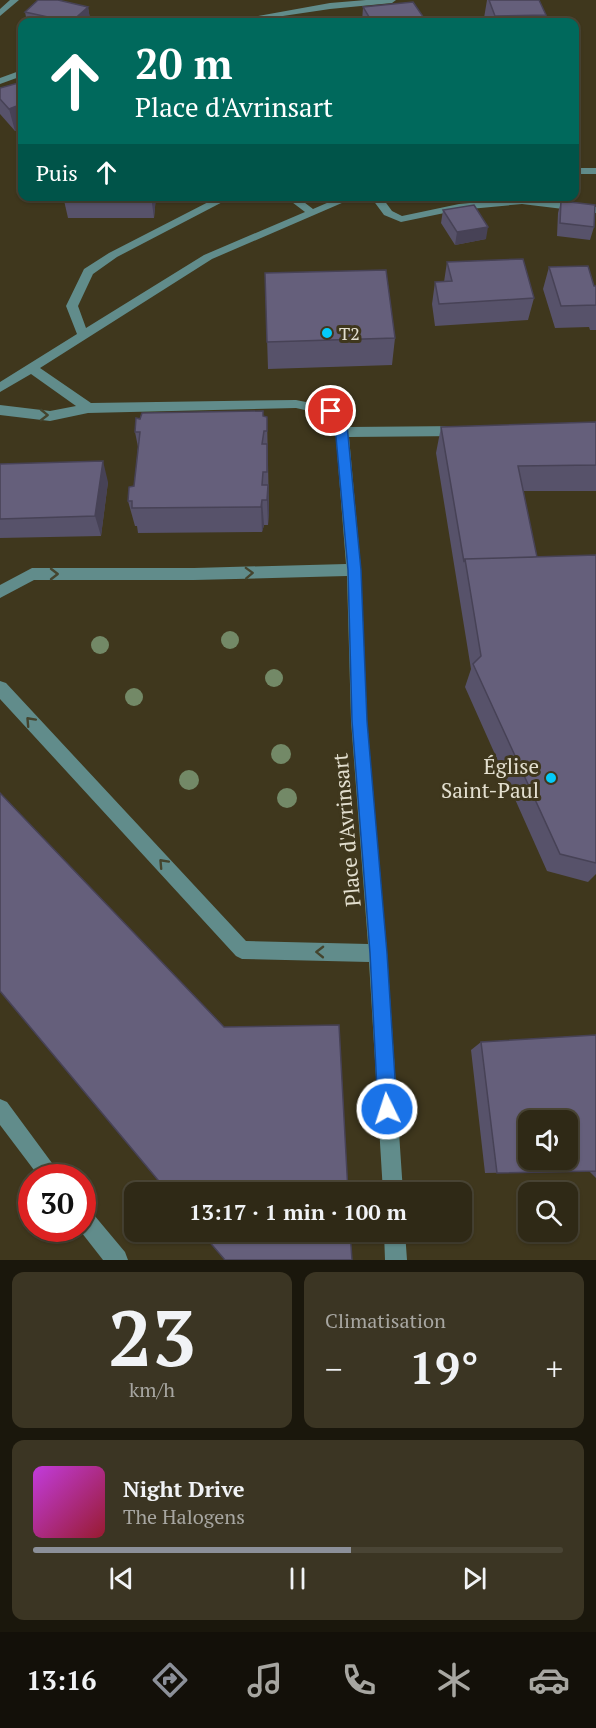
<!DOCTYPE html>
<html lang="fr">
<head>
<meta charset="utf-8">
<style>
	:root { --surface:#2f2916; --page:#3b3523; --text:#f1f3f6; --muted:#a7a6a1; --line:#4a4535; --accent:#8c9099 }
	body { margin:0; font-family:"PT Serif",serif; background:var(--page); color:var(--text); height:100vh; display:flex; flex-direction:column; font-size:22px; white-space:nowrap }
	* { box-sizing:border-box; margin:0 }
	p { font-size:20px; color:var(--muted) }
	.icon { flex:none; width:33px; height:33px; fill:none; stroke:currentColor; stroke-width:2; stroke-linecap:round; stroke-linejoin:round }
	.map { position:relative; height:1260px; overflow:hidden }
	.panel { display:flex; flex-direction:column; gap:12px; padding:12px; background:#1a170c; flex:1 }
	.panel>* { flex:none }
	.guide { position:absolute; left:18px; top:18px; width:561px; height:183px; border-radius:12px; box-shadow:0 2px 4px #0004,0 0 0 2px var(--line); background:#00695c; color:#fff; overflow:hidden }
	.controls { position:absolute; left:518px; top:1110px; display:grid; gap:12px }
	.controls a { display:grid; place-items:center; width:60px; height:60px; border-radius:12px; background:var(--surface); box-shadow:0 2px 4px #0004,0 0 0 2px var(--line); font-size:30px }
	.speed { position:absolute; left:18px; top:1164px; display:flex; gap:12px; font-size:30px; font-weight:700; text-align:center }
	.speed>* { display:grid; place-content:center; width:78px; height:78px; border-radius:50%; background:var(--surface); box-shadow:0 2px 4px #0004,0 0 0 2px var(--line); line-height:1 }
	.speed .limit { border:9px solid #d22; background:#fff; color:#111 }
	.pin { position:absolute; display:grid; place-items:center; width:51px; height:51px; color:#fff; margin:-26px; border:3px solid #fff; border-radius:50%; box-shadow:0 2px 6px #0007 }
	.me { position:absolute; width:66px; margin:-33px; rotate:356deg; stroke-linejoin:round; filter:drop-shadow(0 0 4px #0008) }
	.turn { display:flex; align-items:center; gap:21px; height:126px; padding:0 18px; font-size:27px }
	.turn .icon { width:78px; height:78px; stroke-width:2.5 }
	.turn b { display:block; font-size:42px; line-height:51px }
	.then { display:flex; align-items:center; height:57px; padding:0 18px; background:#0003; gap:12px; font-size:22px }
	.big { font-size:45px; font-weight:700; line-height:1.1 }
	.panel .widget { flex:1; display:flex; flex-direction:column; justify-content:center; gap:9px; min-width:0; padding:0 21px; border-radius:12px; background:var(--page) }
	.panel .dial { align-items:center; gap:0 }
	.dial b { font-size:78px; line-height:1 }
	.song { display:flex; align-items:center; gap:18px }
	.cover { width:72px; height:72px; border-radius:9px; background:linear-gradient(135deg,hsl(290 70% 55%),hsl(350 70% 35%)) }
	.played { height:6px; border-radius:3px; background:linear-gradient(90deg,var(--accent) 60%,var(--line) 60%) }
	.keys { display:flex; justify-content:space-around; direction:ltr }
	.heat { display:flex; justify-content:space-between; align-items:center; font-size:33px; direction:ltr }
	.panel .tiles { flex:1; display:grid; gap:12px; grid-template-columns:1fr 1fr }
	.widget:last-child { grid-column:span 2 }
	.trip { position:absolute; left:124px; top:1182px; width:348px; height:60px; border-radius:12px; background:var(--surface); box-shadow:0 2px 4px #0004,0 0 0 2px var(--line); font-weight:700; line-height:60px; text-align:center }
	.dock { display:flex; height:96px; justify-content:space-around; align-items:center; background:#131009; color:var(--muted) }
	.dock .icon { width:42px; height:42px }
	.dock .active { color:var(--accent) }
	.dock b { font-size:27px; color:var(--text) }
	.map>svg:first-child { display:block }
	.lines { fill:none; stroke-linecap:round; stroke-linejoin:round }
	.minor { fill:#618c8b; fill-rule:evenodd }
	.tree { fill:#738967 }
	.wall { fill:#57526a }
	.shaded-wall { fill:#474256 }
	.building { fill:#655f7b; stroke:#474256; stroke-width:1.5; fill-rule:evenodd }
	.oneway { stroke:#44442e }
	.route { fill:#1a73e8; stroke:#114b97; stroke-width:1.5 }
	.poi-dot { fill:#04cbf9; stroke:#3f371d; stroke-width:2 }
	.labels { text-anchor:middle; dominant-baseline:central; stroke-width:6; stroke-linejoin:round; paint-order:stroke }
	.far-poi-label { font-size:18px; fill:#e3dfcf; stroke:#3f371d; text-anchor:start }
	.poi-label { font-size:21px; fill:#e3dfcf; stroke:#3f371d; text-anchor:end }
	.street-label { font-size:21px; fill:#e3dfcf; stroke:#3f371d }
</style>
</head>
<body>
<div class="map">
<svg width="596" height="1260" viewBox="0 0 596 1260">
	<rect width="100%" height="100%" fill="#3f371d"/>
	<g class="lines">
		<path class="minor" d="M10,0h9l-19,16v-7z
			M366,0h30l-4,3 -62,6 -88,13h-17l105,-19z
			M22,70v6l-22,8v-6z
			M574,168h22v6h-22z
			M220,196h14l-117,61 -24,17 -15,32 8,22 118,-73 101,-43 -21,-16h12l17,13 30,-13h15l-146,63 -172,109 51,35 205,-3 39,8 13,19 113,-1 6,5 -6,5 -112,1 12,133 6,151 20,232 16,239h-20l-14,-230 -127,-3 -6,-3 -236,-257v-18l6,2 240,258 122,3 -17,-223 -4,-145 -153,4h-160l-34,18v-13l32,-17h162l152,-4 -11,-138 -8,-11 -31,-7 -208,5 -38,8 -50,-6v-10l50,6 26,-5 -45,-32 -31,18v-10l77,-48 -11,-28 18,-37 25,-16z
			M370,196h11l11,15 10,5 57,-12 63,-6 74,9v6l-74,-9 -63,6 -58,12 -17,-7z
			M0,1099l7,3 56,76h-23l-40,-53z
			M82,1206l7,3 36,43 3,8h-25l-25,-32h4z
			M384,1232h21l2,28h-22z"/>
	</g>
	<g class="tree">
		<circle cx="230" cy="640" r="9"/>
		<circle cx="100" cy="645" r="9"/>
		<circle cx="274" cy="678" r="9"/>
		<circle cx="134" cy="697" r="9"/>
		<circle cx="281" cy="754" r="10"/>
		<circle cx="189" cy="780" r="10"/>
		<circle cx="287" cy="798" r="10"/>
	</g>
	<path class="wall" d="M487,0h52l7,15 -2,7h-58l-2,-4z
		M88,7l2,12 -4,3h-59l-2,-10z
		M363,7l62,15h-63z
		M22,82v46l-7,3 -15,-17v-26z
		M63,196h93l-2,22h-86z
		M561,201l33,26 -4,13 -33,-4 1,-23z
		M443,210l43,29 -31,6 -14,-22z
		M447,262l87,36 -6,22 -93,6 -3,-22 3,-22h9z
		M549,267l45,19h2v44h-6l-1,-3 -34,1 -12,-39z
		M265,273l130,65 -3,27 -124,4z
		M263,411v5l4,1 2,93 -1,15h-4l-2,7 -124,1 -1,-7h-2l-7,-25 6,-15 4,-39 -3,-15z
		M596,422v69h-73l14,66 59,-2v319l-8,8 -41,-11 -82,-184 6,-18 -35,-216 5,-26z
		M0,464l108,18 -7,54 -101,2z
		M596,1035v143l-7,-7 -104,2 -14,-123 10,-8z"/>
	<path class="shaded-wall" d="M88,7l2,12 -4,3h-15z
		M22,104v24l-7,3 -6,-22z
		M151,196h5l-2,22z
		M488,227l-2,12 -31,6 2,-13z
		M103,461l5,21 -7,54 -6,-20z
		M268,485l1,25 -1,15 -1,-25z
		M262,500l2,25 -2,7 -1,-25z"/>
	<path class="building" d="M38,0h20l30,7 -17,15 -46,-10z
		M489,0h50l7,15 -51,1z
		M413,2l13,19 -14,1h-40l-9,-15z
		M295,19l2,3h-35z
		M22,82v22l-13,5 -9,-10v-11z
		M561,201l34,4 -1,22 -34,-4z
		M474,205l14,22 -31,5 -14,-22z
		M523,259l11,39 -95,6 -4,-22 17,-1 -5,-19z
		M588,266l6,20h2v19l-35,1 -12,-39z
		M386,270l9,68 -128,4 -2,-69z
		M263,411v5l4,1v14h-3l-2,13h5v28h-4l-1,13h6l-1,15h-5l-1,7 -129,1v-7h-4l1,-14 5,-1 6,-54h-5l1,-14 4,1 2,-6z
		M596,422v43l-78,1 19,91 -72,2 -1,3 -23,-135z
		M103,461l-8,55 -95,3v-55z
		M596,555v308l-36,-9 -87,-190 8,-8 -16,-97z
		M0,793l224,234 115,-2 9,167h-180l-168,-201z
		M596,1035v136l-99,2 -16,-131zM528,1120h39v40h-39z
		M201,1232h149l2,28h-127z"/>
	<defs><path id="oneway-chevron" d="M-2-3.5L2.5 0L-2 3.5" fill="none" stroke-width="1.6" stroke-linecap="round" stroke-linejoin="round" transform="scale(1.5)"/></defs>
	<g class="oneway">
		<use href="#oneway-chevron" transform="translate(44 415) rotate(1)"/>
		<use href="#oneway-chevron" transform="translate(249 573) rotate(-2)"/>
		<use href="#oneway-chevron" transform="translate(54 574)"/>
		<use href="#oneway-chevron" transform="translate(30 721) rotate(-133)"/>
		<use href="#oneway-chevron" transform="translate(163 863) rotate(-133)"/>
		<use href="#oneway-chevron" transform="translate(320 952) rotate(-179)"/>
	</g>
	<path class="route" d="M331,407l4,1 12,17 14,145 6,151 20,232 10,156 -3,7 -7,3 -6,-3 -3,-7 -8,-156 -18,-232 -4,-151 -13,-144 -10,-15z"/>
	<g class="poi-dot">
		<circle cx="327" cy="333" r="6"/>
		<circle cx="551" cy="778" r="6"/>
	</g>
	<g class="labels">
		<g class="far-poi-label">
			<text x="339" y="333">T2</text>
		</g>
		<g class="poi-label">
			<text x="539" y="766">Église<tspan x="539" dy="24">Saint-Paul</tspan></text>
		</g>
		<g class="street-label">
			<text transform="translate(346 830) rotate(-95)">Place d'Avrinsart</text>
		</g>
	</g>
</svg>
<div class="controls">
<a><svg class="icon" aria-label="sound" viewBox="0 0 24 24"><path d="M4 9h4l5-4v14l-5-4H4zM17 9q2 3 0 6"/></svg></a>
<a><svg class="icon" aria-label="search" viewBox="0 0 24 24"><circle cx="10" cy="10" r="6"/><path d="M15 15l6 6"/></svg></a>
</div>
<div class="speed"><div class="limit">30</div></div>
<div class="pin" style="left:331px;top:411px;background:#d93025"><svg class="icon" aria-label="arrive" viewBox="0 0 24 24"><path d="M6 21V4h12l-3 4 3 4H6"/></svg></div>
<svg class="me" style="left:387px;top:1109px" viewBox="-20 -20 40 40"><circle r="17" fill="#1a73e8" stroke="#fff" stroke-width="3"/><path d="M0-11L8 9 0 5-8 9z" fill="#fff"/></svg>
<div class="trip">13:17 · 1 min · 100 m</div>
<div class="guide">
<div class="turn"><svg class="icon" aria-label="ahead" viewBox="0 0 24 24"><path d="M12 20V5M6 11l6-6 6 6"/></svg><div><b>20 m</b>Place d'Avrinsart</div></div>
<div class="then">Puis<svg class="icon" aria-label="ahead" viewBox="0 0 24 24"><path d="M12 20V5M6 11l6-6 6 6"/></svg></div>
</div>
</div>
<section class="panel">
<div class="tiles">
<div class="widget dial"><b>23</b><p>km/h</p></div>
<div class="widget"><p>Climatisation</p>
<div class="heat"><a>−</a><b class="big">19°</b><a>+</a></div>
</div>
<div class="widget">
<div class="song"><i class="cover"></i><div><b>Night Drive</b><p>The Halogens</p></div></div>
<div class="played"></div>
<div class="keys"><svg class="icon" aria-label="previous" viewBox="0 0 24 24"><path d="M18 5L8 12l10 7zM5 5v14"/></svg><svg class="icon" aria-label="pause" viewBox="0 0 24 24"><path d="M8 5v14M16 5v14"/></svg><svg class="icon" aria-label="next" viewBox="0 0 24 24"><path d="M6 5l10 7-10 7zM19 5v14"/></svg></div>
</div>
</div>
</section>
<nav class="dock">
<b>13:16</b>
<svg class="icon active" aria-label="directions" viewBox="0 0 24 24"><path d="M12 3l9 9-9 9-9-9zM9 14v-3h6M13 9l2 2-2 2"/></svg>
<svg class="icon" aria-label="music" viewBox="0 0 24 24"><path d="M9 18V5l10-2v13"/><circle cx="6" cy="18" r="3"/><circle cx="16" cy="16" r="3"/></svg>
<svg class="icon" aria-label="phone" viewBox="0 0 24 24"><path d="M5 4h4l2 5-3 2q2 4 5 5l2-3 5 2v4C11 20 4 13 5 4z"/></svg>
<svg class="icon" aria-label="climate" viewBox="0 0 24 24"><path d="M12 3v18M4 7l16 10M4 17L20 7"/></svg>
<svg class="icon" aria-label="car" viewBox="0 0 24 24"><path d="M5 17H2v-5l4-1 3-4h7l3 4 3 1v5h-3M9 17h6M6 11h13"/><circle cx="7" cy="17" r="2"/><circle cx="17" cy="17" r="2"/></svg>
</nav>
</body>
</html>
